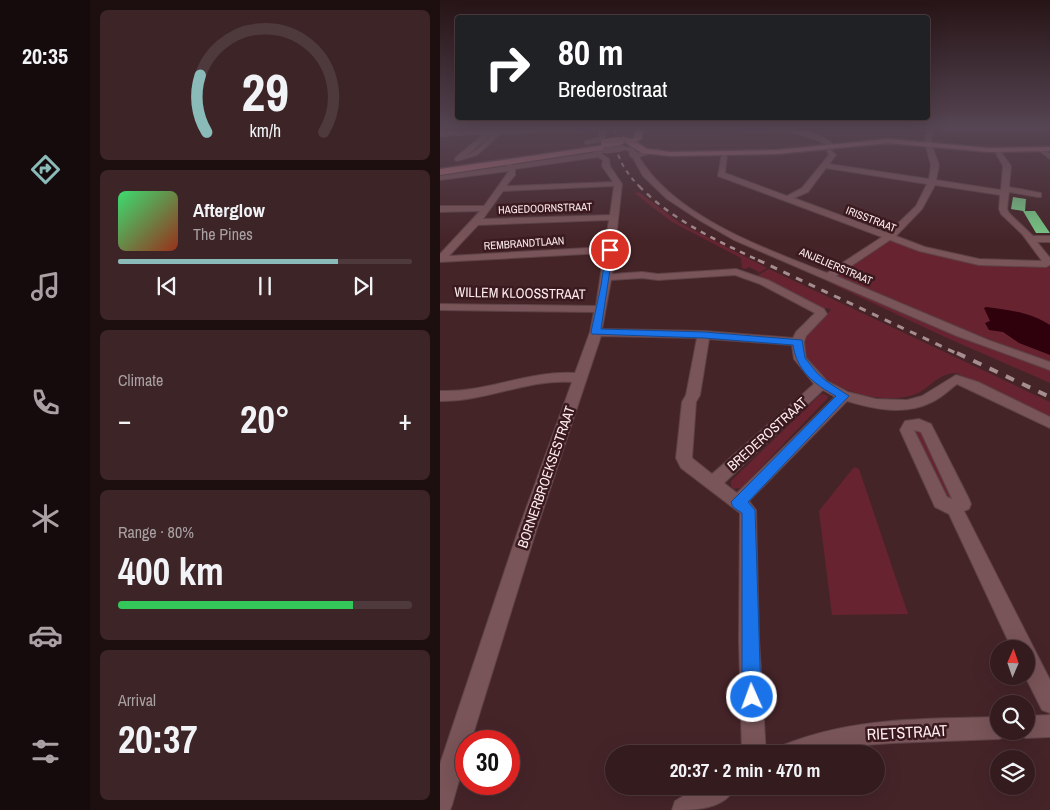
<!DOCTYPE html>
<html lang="en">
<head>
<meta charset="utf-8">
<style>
	:root { --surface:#341b1e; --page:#3c2427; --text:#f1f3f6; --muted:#a9a1a4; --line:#4e393c; --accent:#8bbbb9 }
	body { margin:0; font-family:"Archivo Narrow",sans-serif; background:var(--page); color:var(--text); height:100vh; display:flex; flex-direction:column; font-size:19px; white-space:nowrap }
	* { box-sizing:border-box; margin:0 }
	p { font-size:16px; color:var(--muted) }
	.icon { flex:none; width:28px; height:28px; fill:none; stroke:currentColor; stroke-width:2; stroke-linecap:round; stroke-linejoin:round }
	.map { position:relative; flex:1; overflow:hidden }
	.side { display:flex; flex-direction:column; gap:10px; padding:10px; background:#1d0f10; width:350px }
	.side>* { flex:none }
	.top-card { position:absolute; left:15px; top:15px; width:475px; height:105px; border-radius:5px; box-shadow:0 5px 20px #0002,0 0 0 1px var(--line); background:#202124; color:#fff; overflow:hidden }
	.needle { width:32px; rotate:2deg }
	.buttons { position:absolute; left:550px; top:640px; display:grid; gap:10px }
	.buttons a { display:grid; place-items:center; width:45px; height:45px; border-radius:50%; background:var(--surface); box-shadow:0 5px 20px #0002,0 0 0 1px var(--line); font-size:25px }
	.speed { position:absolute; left:15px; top:730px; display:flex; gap:10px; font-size:25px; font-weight:700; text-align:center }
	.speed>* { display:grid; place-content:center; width:65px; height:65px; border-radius:50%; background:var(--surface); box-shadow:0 5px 20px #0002,0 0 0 1px var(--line); line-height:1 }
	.speed .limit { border:8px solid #d22; background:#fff; color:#111 }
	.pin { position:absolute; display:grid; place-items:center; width:42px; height:42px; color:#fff; margin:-21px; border:2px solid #fff; border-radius:50%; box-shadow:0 1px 5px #0007 }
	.me { position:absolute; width:55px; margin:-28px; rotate:358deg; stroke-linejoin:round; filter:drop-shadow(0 0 4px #0008) }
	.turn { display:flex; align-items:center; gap:18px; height:105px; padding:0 20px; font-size:22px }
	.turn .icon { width:65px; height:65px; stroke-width:2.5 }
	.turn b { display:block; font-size:35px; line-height:42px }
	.big { font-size:38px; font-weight:700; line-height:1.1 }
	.side .card { flex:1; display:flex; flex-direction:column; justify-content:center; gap:8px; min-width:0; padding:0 18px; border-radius:8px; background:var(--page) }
	.side .dial { align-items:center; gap:0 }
	.dial svg { height:130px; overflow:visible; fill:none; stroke:var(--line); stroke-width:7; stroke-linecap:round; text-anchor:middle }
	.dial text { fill:var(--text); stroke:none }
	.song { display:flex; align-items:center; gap:15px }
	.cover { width:60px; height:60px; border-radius:8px; background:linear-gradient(135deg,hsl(140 70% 55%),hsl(10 70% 35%)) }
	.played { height:5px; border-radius:2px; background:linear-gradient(90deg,var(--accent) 75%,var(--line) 75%) }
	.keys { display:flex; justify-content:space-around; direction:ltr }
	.heat { display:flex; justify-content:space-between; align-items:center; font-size:28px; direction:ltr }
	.charge { height:8px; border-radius:4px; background:linear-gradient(90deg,#34c759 80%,var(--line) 0) }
	.trip { position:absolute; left:165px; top:745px; width:280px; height:50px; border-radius:25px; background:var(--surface); box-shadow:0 5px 20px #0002,0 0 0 1px var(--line); font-weight:700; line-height:50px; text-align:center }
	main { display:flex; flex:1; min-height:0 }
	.tabs { display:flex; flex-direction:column; width:90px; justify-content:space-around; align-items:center; background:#150b0c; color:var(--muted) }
	.tabs .icon { width:35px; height:35px }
	.tabs .active { color:var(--accent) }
	.tabs b { font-size:22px; color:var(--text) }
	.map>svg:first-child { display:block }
	.green { fill:#672430 }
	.water { fill:#2e010c }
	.building { fill:#78c986 }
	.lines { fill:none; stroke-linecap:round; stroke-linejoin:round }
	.minor-casing { stroke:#5d4246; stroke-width:2 }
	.major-casing { stroke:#5d4246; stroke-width:3 }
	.minor { fill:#795458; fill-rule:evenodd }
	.major { fill:#a86a72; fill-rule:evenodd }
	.rail-far3 { stroke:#a68d90; stroke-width:2; stroke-dasharray:4.5 4.5; stroke-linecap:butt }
	.rail-far2 { stroke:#a68d90; stroke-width:2.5; stroke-dasharray:5.5 5.5; stroke-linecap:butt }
	.rail-far1 { stroke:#a68d90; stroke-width:3; stroke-dasharray:7 7; stroke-linecap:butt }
	.rail { stroke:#a68d90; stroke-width:4; stroke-dasharray:9 9; stroke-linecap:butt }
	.minor-bridge-casing { stroke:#5d4246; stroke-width:8; stroke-linecap:butt }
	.major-bridge-casing { stroke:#5d4246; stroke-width:9; stroke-linecap:butt }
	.minor-bridge { stroke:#795458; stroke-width:7 }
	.major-bridge { stroke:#a86a72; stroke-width:8 }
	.route { fill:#1a73e8; stroke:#114b97 }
	.labels { text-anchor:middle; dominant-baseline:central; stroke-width:5; stroke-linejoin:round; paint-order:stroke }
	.far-street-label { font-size:11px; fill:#fdebed; stroke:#3a1a1f }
	.street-label { font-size:14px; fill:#fdebed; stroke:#3a1a1f }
	.near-street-label { font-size:16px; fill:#fdebed; stroke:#3a1a1f }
</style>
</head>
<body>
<main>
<nav class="tabs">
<b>20:35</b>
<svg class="icon active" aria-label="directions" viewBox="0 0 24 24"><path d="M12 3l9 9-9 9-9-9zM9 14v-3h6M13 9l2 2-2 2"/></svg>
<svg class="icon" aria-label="music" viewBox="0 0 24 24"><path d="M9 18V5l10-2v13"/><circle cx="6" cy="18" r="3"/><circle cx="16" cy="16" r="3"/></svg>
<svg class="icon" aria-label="phone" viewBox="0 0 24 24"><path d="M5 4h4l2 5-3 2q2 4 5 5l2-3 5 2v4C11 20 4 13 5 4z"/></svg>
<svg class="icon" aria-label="climate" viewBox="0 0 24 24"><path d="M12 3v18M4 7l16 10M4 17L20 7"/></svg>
<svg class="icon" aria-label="car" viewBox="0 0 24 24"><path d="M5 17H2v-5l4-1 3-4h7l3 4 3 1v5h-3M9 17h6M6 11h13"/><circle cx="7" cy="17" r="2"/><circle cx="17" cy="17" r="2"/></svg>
<svg class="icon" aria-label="filters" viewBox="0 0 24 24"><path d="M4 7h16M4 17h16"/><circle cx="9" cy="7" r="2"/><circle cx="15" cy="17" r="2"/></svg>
</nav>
<section class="side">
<div class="card dial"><svg viewBox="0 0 100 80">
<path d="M14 69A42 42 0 1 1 86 69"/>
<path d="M14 69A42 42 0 0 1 10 34" stroke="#8bbbb9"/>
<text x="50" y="56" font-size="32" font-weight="700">29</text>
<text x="50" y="72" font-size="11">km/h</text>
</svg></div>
<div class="card">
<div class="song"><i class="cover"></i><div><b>Afterglow</b><p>The Pines</p></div></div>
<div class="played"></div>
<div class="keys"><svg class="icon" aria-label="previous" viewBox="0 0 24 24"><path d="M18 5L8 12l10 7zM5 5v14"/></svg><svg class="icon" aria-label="pause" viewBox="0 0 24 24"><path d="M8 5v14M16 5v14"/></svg><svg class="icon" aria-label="next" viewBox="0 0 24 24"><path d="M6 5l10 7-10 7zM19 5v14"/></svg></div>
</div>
<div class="card"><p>Climate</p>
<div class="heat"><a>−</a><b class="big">20°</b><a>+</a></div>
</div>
<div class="card"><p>Range · 80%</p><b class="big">400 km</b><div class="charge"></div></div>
<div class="card"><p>Arrival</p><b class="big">20:37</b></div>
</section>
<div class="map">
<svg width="610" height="810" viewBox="0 0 610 810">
	<rect width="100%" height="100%" fill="#452428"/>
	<path class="green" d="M199,192l41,31 87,45 -10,6 2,-2 -10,-5 -4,2 -3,-1 -1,-10 -69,-36 -38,-29z
		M448,240l66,19 96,8v97l-216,-87z
		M329,269l281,133v16l-94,-45c-20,0 -28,19 -46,23 -33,7 -73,-4 -96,-28 -3,-4 -8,-7 -9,-12 -1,-6 -1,-13 -1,-19l22,-21 5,-7 -7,-1 -66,-33z
		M391,280l186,79 33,10v14l-105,-46 -117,-55z
		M383,394l5,2 -1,3 -86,89 -7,1 -3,-3v-5l89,-86z
		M478,429l8,3 29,64 -5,5 -6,-2 -31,-65z
		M414,467l5,2 49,145 -76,1 -13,-104z"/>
	<path class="water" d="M546,307c23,3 44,5 64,18v30l-31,-12 -16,-11 -14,-2 -4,-7 5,-2 -6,-13z"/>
	<path class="building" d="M573,197l13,2 -1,12h10l15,22h-14l-13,-22 -12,-2z"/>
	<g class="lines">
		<g class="minor-casing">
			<path id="minor" d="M117,128h54l-5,2 -2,11 -17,3 -2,-1v-2l14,-3 1,-8 -100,4 -23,21 -20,6 -2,-1v-2l29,-24 -44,2v-4zM51,134h2l-15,15 -12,7z
				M282,128c35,0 85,-8 113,18l-5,1c-32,-20 -69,-15 -105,-17z
				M488,128h6l-3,15 8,22 -3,15 65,10 2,-24 -9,-16 3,-2 2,1 12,17 -2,21 32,6v4h-3l-29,-5 -2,17 2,4 24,23h17v6h-13l13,16v7l-4,2 -67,-2 -60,-14 -29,-11 -54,36 152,64 62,22v8l-93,-34 -223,-96 -35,-20 -32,-21 -24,-23 -10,-18 -3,-2 -1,-5 -11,-3 3,-2 12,2 4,5 22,-4v2l-20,6c36,60 125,91 188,116l55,-36 -164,-61 4,-23 5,1 -2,19 62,23 15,-8 27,-33 -2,-4 3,-2 6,6 -7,9 100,15 2,-14 -6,-22zM386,168l101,16 -11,22 -28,27 -94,-35 14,-6zM495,185l65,10 -1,14 2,5 21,20 20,27 -63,-2 -54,-12 -29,-11 26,-27z
				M598,148h4l8,6v5l-12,-9z
				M160,150l5,1 -3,3 7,5 1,7 12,18 -10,90 30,-2 16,2 78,-5 32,11 56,29 3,5 -21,22 -2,6 2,16 21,23 21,11 28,7 31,1 15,-4 34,-21 22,7 72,35v11l-93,-44c-8,6 -16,14 -25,18 -28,14 -58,7 -85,-1l-98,100 7,9 3,130 7,114h-24l-3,-114 1,-127 -59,-45 -5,-10 6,-56 4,-7 11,-57 -96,-2 -65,195 -65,210h-5v15l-14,49 -2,5h-10v-46l78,-233 54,-149c-45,-3 -87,20 -132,19v-10c46,2 89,-21 135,-18l15,-41 4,-20 -154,-2v-6l156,2 8,-53 -164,9v-8l40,-43 -40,1v-6h44l25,-35 -69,9v-4l67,-10 -3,-4 4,-2 5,5 79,-12zM158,157l5,3 -1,6 11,16 -107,4 9,-11v-6zM174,186l-4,29 -127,4 20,-28zM169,220l-4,27 -156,9 29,-31zM295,275l25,9 55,29 -19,19 -3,6 -89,-7 -102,-2 9,-49 31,-2 16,2zM269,339l83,6 2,14 20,25 -102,90 -20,-16 4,-56 4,-7zM383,390l12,7 -98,96 -13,-10z
				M479,419l12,5 38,75 2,5 -2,5 -5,2 86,169v33l-8,-3 -17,-34 1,-27h-14l-63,-135 -14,-7 -35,-77 5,-9zM474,430l7,2 31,67 -5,-2z
				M610,715v22l-24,1 -8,-3 -2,-4h10v-15z
				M559,717v14h10l-2,5 -8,3 -107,4 -26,2 -42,9h-47l4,-8c70,-29 143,-27 218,-29z
				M260,786h36c-11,24 -41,24 -64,24l3,-9z"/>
		</g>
		<g class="major-casing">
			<path id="major" d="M196,128h8l-2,10 -6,4 11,7 24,3 106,-2 111,-11 101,9 61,-1v4l-61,1 -101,-9 -111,11 -106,2 -29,-3 -19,-12v-4l9,2 2,-2z
				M166,145l4,2 -1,2 -169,26v-6z"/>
		</g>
		<use href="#minor" class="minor"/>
		<use href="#major" class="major"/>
		<path class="rail-far3" d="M175,128c-2,24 8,42 25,59"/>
		<path class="rail-far2" d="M199,186c33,34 78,55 121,75"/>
		<path class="rail-far1" d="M318,260l202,95"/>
		<path class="rail" d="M517,353l93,44"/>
		<g class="minor-bridge-casing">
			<path id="minor-bridge" d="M166,150l15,-2"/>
		</g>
		<g class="major-bridge-casing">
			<path id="major-bridge" d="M165,143l15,-2"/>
		</g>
		<use href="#minor-bridge" class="minor-bridge"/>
		<use href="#major-bridge" class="major-bridge"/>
	</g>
	<linearGradient id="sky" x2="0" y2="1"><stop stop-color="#261416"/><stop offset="0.53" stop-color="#564553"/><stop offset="1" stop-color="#564553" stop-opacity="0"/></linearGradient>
	<rect width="610" height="241" fill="url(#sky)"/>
	<path class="route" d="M170,248l3,2 -12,79 103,3 98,8 3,18 12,15 9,8 23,15 -101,106 7,8 6,187 -3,6 -6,3 -7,-3 -3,-6v-184l-9,-6 -2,-5 105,-106c-22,-12 -39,-25 -43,-51l-89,-7 -112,-4 -1,-2 10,-46 5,-36z"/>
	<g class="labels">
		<g class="far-street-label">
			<text transform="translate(105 208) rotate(-2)">HAGEDOORNSTRAAT</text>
			<text transform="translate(431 219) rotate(21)">IRISSTRAAT</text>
			<text transform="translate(84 243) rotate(-4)">REMBRANDTLAAN</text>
			<text transform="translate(396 266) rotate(23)">ANJELIERSTRAAT</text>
		</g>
		<g class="street-label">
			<text transform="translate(80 293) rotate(1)">WILLEM KLOOSSTRAAT</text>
			<text transform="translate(327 434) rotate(-42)">BREDEROSTRAAT</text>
			<text transform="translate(106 477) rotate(-71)">BORNERBROEKSESTRAAT</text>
		</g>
		<g class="near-street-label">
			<text transform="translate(467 732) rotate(-3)">RIETSTRAAT</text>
		</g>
	</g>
</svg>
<div class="buttons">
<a><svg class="needle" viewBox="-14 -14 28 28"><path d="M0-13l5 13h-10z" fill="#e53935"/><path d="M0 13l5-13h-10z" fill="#a9a1a4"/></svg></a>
<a><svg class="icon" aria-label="search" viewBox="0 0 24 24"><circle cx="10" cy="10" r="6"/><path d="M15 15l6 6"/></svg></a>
<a><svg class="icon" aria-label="layers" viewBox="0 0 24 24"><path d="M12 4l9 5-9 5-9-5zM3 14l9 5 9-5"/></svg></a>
</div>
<div class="speed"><div class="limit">30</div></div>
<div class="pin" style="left:170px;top:250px;background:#d93025"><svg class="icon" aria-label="arrive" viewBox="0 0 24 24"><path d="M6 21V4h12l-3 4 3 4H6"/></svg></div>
<svg class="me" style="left:312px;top:697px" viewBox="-20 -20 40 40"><circle r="17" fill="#1a73e8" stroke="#fff" stroke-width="3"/><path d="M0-11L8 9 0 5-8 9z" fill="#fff"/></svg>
<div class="trip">20:37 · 2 min · 470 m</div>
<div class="top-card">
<div class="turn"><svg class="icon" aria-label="right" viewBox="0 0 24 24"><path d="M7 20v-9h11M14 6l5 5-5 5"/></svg><div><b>80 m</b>Brederostraat</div></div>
</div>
</div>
</main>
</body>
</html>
